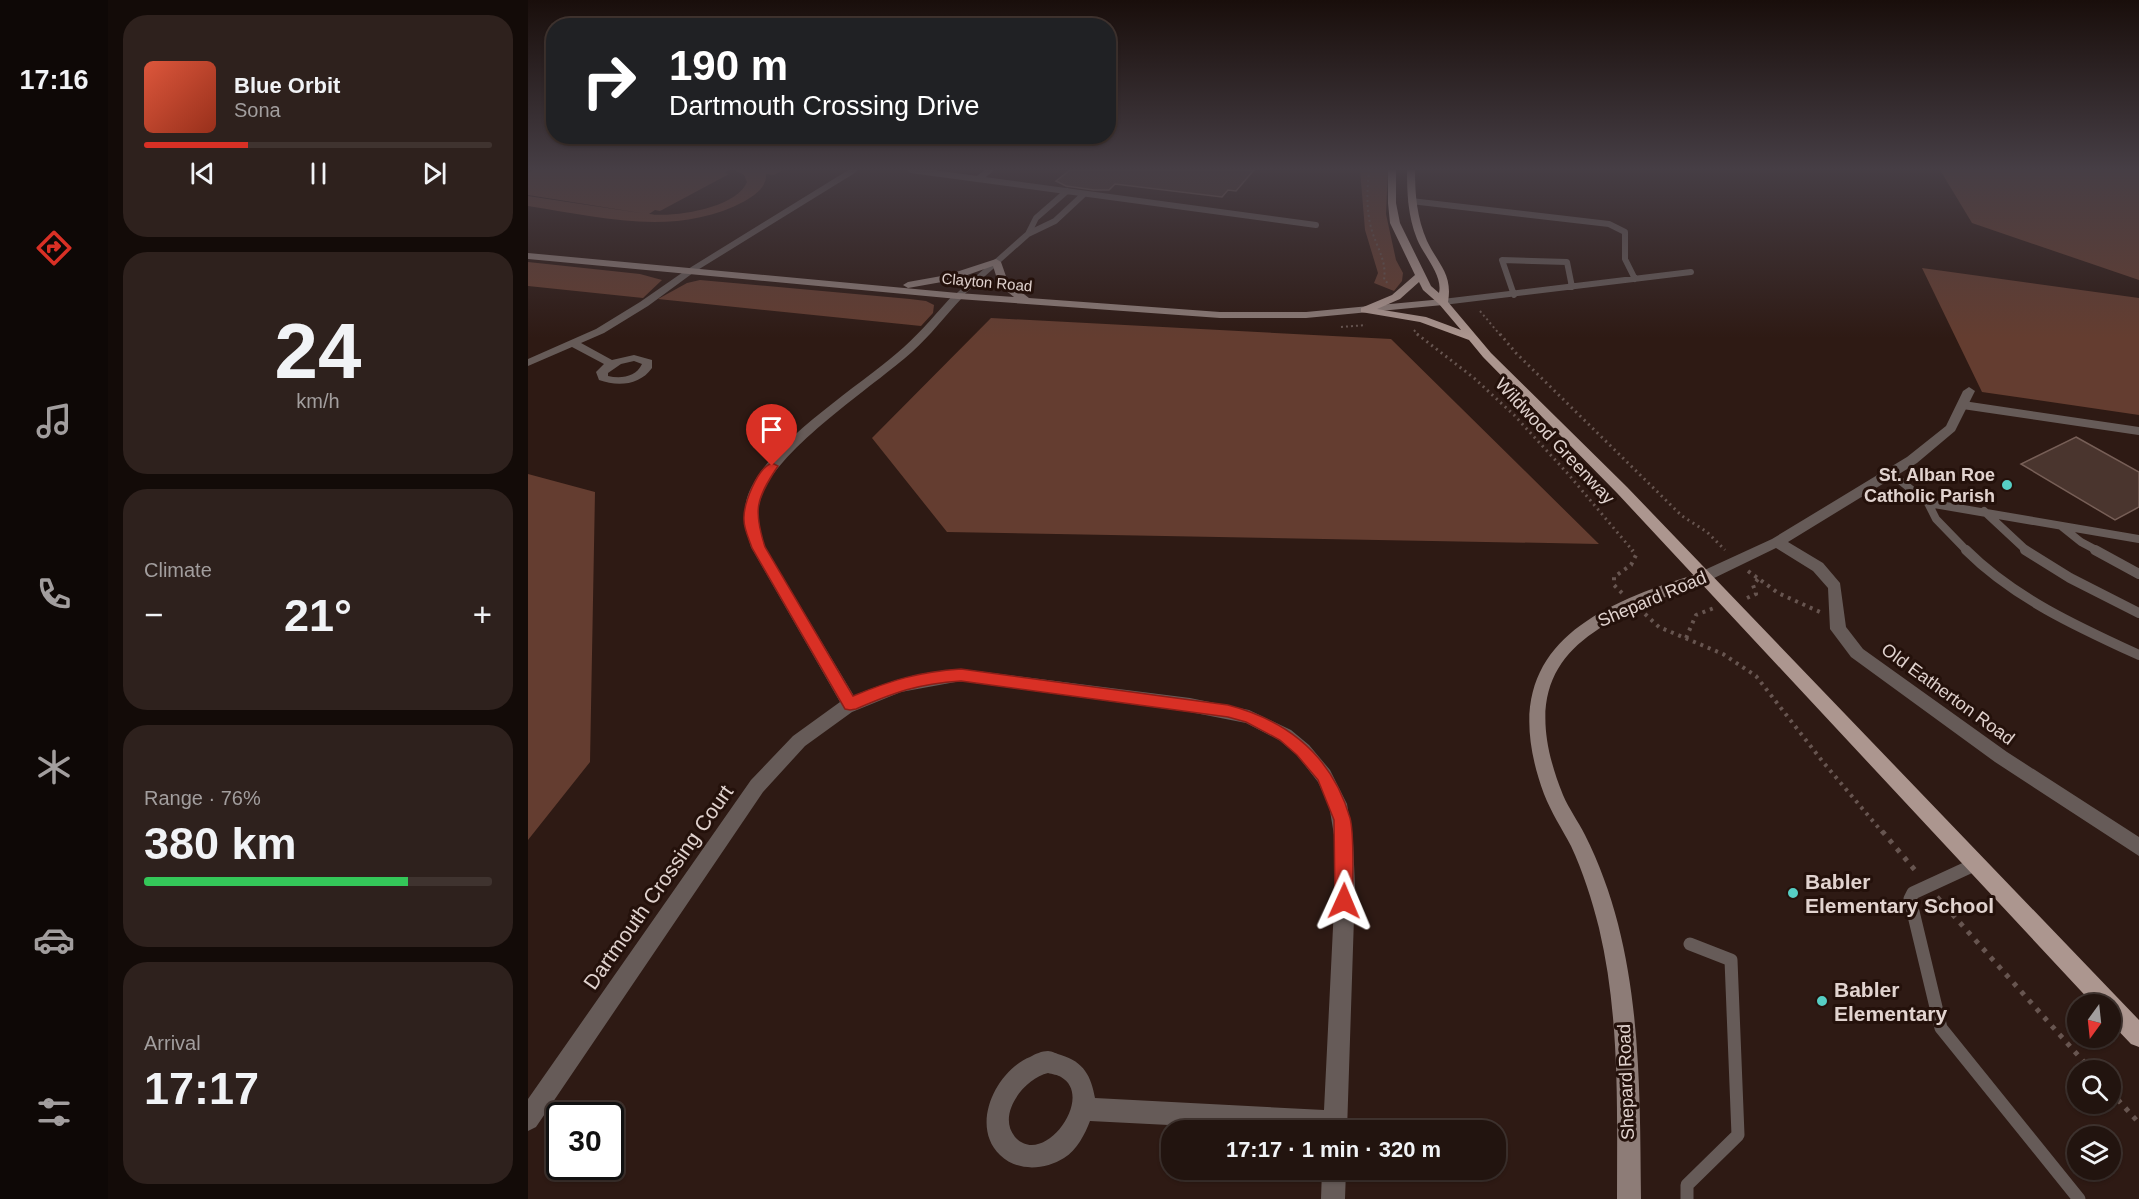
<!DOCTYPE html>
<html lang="en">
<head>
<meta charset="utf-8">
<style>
	:root { --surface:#22140f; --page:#2e211d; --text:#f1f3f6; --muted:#a29e9e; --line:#3f332f; --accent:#d93025 }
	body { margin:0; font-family:Arial,sans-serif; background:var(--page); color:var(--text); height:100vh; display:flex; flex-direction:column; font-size:22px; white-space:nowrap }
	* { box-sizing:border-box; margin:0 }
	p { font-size:20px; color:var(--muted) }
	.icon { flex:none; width:33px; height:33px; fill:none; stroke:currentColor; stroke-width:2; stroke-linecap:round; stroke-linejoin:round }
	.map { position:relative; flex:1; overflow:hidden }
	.side { display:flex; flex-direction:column; gap:15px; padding:15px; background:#130b08; width:420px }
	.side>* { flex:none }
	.top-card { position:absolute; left:18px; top:18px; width:570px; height:126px; border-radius:24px; box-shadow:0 2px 4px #0004,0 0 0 2px var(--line); background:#202124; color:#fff; overflow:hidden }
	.needle { width:39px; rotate:195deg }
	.buttons { position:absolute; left:1539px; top:994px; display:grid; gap:12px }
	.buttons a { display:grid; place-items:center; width:54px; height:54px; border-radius:50%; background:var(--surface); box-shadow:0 2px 4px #0004,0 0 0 2px var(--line); font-size:30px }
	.speed { position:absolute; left:18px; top:1102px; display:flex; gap:12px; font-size:30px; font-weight:700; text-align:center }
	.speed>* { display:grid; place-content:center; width:78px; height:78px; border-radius:50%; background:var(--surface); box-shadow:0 2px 4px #0004,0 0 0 2px var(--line); line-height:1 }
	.speed .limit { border:3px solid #111; border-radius:9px; background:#fff; color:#111 }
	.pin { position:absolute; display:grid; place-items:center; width:51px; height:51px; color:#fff; margin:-62px -26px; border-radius:50% 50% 50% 0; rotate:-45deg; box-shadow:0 0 6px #0007 }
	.pin .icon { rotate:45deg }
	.me { position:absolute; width:66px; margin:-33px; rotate:1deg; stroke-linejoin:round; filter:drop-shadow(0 0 4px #0008) }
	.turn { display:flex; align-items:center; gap:21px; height:126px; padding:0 24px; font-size:27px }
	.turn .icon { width:78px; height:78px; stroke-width:2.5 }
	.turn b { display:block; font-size:42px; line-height:51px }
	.big { font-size:45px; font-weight:800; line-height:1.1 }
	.side .tile { flex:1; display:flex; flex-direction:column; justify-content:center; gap:9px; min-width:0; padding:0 21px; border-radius:24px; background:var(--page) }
	.side .dial { align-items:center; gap:0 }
	.dial b { font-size:78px; line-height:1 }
	.song { display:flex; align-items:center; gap:18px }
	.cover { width:72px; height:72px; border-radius:9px; background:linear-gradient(135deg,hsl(10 70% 55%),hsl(10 70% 35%)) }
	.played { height:6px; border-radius:3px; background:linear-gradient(90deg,var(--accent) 30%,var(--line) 30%) }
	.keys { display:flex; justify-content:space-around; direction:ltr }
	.heat { display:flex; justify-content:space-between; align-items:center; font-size:33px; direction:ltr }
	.charge { height:9px; border-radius:4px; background:linear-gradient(90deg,#34c759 76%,var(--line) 0) }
	.trip { position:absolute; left:633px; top:1120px; width:345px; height:60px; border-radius:24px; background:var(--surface); box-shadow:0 2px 4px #0004,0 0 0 2px var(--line); font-weight:800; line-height:60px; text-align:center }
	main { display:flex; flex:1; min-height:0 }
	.tab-bar { display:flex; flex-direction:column; width:108px; justify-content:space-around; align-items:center; background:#0e0806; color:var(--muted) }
	.tab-bar .icon { width:42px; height:42px }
	.tab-bar .current { color:var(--accent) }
	.tab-bar b { font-size:27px; color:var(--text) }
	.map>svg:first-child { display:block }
	.green { fill:#643d30 }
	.building { fill:#4a352e; stroke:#775f57; stroke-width:1.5 }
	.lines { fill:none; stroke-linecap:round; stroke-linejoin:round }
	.path-far3 { stroke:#675550; stroke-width:2; stroke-dasharray:2 3; stroke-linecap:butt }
	.path-far2 { stroke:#675550; stroke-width:3; stroke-dasharray:2 4; stroke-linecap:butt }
	.path-far1 { stroke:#675550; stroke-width:4; stroke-dasharray:3 5; stroke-linecap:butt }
	.path { stroke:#675550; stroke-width:5; stroke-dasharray:4.5 7; stroke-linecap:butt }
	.lane-far3 { stroke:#665b58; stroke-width:6 }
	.lane-far2 { stroke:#665b58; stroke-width:8 }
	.lane-far1 { stroke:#665b58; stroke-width:10 }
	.lane { stroke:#665b58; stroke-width:13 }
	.street { fill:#665b58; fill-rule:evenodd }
	.secondary { fill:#8d7c77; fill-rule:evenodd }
	.primary { fill:#ac968f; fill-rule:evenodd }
	.route { fill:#d93025; stroke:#8d1f18; stroke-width:1.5 }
	.poi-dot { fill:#56cec4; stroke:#24110b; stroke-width:2 }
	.labels { text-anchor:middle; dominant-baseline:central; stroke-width:6; stroke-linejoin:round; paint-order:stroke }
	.far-street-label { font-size:15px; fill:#e1d3cf; stroke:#24110b }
	.street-label { font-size:18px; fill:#e1d3cf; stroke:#24110b }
	.poi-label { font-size:18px; font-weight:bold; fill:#e1d3cf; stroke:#24110b; text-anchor:end }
	.near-poi-label { font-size:21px; font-weight:bold; fill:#e1d3cf; stroke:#24110b; text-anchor:start }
	.near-street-label { font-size:21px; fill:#e1d3cf; stroke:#24110b }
</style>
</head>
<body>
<main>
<nav class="tab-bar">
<b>17:16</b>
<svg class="icon current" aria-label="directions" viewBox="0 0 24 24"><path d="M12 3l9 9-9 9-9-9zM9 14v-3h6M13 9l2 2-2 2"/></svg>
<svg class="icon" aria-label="music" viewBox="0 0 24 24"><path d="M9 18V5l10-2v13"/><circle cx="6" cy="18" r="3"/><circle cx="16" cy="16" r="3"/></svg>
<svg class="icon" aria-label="phone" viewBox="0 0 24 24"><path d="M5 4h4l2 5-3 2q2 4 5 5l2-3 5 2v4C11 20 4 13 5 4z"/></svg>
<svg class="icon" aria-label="climate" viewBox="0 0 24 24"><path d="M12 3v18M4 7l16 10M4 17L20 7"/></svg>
<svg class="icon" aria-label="car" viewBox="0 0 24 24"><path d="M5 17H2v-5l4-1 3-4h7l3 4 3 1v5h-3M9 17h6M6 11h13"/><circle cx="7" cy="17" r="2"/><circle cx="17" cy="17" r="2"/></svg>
<svg class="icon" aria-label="filters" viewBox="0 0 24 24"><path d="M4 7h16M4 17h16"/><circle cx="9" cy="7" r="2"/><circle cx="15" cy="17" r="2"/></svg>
</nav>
<section class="side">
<div class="tile">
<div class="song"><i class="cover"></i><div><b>Blue Orbit</b><p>Sona</p></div></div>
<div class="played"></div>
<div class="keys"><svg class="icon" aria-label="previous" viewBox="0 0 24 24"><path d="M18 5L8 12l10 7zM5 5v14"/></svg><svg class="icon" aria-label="pause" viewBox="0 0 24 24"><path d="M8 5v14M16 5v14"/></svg><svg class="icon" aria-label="next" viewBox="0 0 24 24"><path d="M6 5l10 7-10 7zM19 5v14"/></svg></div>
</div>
<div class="tile dial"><b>24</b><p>km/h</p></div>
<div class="tile"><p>Climate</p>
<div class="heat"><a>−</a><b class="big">21°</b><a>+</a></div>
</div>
<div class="tile"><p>Range · 76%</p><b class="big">380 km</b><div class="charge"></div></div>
<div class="tile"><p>Arrival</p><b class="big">17:17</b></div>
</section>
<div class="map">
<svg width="1611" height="1199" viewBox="0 0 1611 1199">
	<rect width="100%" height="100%" fill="#2e1a14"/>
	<path class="green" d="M6,170h195l-4,3 4,1 -69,37 -5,-1 -6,4c24,4 88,-6 98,-32l-3,-7 -10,-5h49l-9,5 -8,-1c1,13 -11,21 -21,27 -69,37 -145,16 -217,5v-10l119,18 -119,-19v-22z
		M832,170h28l-2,44 10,46 7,13 -1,8 -8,10 -20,-8 4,-10 -13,-43z
		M1412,170h199v110l-167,-57z
		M0,262l112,12 22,6 -19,18 -115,-12z
		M1394,268l217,30v117l-157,-23z
		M172,280l210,19 16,2 8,4 -1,8 -12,13 -263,-27 29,-16z
		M463,318l400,21 208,205 -652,-12 -75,-94z
		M0,474l67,18 -5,270 -62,78z"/>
	<path class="building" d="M542,170h184l-18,21 -8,-1 -6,7 -107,-13 -6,6h-15l-28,-4 -10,-5z
		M1548,437l63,35v35l-24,13 -94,-56z"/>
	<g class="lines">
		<path class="path-far3" d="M841,170c-2,20 -3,41 3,61 5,17 15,30 12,49l5,4
			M952,311l21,25
			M813,327l25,-2
			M886,330l5,6"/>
		<path class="path-far2" d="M889,334l57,44 40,37 55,60 64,76
			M972,334l16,19 166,163 25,16 18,18"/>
		<path class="path-far1" d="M1220,571l30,22 42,19
			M1094,593l-8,-8v-8l17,-12 5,-10 -4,-5
			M1219,598l9,-4 -3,-9 5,-6
			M1117,614l14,13 64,27 33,22 67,86 60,71
			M1158,638l10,-23 18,-7"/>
		<path class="path" d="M1354,831l37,44
			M1409,897l155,174
			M1582,1091l29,32"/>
		<path class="lane-far3" d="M383,170l405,55
			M450,179l12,-9
			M883,201l198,23 16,8v27l10,20
			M500,234l8,-16 31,-27
			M164,270l162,-100
			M986,295l-12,-35 65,2 5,25
			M430,296l70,-62 27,-13 29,-27
			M915,302l248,-30"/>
		<path class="lane-far2" d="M1435,405l176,26
			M1364,474l36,29 211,36
			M1400,503l8,16 31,32
			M1456,511l43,40
			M1533,526l20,16 17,9"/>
		<path class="lane-far1" d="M1438,550c48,48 112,77 173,105
			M1497,550l45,28 69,35
			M1567,550l44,24"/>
		<path class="lane" d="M1448,864l-63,29 -3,6 31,129 138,171
			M1159,1199v-14l51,-50 -7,-175 -41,-16"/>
		<path class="street" d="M161,268l8,2 -49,36 -44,27 -23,10 31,17 22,-5 18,5v8c-12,17 -34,19 -53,12l-3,-8 8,-8 -32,-17 -44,19v-7l68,-30 44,-27zM106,361l8,3c-6,13 -21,15 -34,12v-3l13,-9z
			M430,293l5,3 -1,2c-17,18 -32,38 -50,54 -39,35 -137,98 -151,146 -6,18 -1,32 4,49l89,149 46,-17 61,-10 229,29 59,12 42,20 18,15 21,25 17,34 6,37 2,46 -8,244h-60l-197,-10c-5,13 -13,29 -26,37 -19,12 -47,14 -64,-3 -31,-30 -3,-85 30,-98 5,-3 12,-6 18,-6 4,0 9,3 13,4 23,7 30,21 34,43l229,12 11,-223v-46l-6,-36 -11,-23 -21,-27 -18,-15 -33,-17 -56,-11 -229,-31 -60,11 -49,20 -47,34 -42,46 -227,335 -8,4v-32l223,-319 42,-44 47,-34 -89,-155c-5,-17 -9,-31 -4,-49 16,-53 115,-113 157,-151 18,-16 34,-36 50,-53zM520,1073c4,1 10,2 13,4 35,20 -18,92 -46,60 -19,-23 10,-59 33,-64z
			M1441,387l6,4 -20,40 -38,32 -129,79 35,21 17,20 6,44 17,22 144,103 132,85v19l-144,-94 -144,-105 -21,-28 -2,-41 -15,-17 -37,-23 -68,33h-10l-2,-4 2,-4 74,-34 135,-82 39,-31 17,-35z
			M794,1170h24l-1,29h-24z"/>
		<path class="secondary" d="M0,253l430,40 56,4 -15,-12 -6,-19 -40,14 -45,8 -5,-3 5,-3 39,-7 49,-16 5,3 7,20 21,16 191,14h86l137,-13 5,3 -5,3 -137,13h-86l-262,-19 -430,-40z
			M1175,572l7,5 -2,4c-112,41 -202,73 -145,214 6,14 15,26 22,40 14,28 25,58 33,89 23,90 22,183 23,275h-24c0,-91 3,-182 -18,-271 -7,-28 -16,-56 -28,-82 -9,-17 -20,-34 -27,-52 -52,-141 42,-187 159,-222z"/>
		<path class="primary" d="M860,170h8v33l4,20 31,63 8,7c4,-18 -15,-37 -22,-54 -9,-23 -10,-45 -10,-69h8c0,25 2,48 12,71 11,23 26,33 21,61l43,51 136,134 512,533v27l-8,-3 -21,-22v-17h-16l-477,-512 -134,-136 -14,-17 -49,-18 -59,-10v-4l31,-13 23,-20 -25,-52 -2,-20zM891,282l4,8 16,14 22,26 -35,-13 -49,-8 23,-10z"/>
	</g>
	<linearGradient id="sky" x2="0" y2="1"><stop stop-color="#190e0b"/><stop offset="0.5" stop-color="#463e45"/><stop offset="1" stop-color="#463e45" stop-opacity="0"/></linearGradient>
	<rect width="1611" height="338" fill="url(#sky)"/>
	<path class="route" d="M244,463l6,3c-22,33 -25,44 -13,81l88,149c39,-16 65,-24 108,-27l267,36c61,16 104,51 122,113 5,18 2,63 3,83l-3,6 -6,3 -6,-3 -3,-6 -1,-81 -16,-40 -21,-25 -17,-15 -34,-18 -18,-5 -267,-36c-44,3 -66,11 -105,28l-6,1 -5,-1 -93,-161c-3,-9 -8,-19 -8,-28 -1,-15 13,-52 28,-57z"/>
	<g class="poi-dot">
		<circle cx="1479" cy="485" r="6"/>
		<circle cx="1265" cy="893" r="6"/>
		<circle cx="1294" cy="1001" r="6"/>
	</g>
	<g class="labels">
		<g class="far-street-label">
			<text transform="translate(459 282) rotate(5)">Clayton Road</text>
		</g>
		<g class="street-label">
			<text transform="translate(1027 441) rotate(47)">Wildwood Greenway</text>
			<text transform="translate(1124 599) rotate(-23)">Shepard Road</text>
			<text transform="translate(1420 694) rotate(36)">Old Eatherton Road</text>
			<text transform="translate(1098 1082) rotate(-92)">Shepard Road</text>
		</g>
		<g class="poi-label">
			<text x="1467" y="475">St. Alban Roe<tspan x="1467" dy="21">Catholic Parish</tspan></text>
		</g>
		<g class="near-poi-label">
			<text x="1277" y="881">Babler<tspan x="1277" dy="24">Elementary School</tspan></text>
			<text x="1306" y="989">Babler<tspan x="1306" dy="24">Elementary</tspan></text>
		</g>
		<g class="near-street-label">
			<text transform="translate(130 887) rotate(-55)">Dartmouth Crossing Court</text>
		</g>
	</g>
</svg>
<div class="buttons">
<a><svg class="needle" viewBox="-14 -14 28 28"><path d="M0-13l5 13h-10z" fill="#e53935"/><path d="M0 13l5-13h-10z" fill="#a29e9e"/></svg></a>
<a><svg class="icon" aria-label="search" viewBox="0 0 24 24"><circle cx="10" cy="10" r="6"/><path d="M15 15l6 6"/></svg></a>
<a><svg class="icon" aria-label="layers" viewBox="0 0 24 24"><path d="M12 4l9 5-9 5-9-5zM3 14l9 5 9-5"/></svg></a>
</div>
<div class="speed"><div class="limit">30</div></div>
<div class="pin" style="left:244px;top:466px;background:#d93025"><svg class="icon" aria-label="arrive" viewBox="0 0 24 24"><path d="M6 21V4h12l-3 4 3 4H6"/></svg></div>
<svg class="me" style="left:816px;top:901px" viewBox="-20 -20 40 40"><path d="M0-17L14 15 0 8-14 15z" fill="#d93025" stroke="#fff" stroke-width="4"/></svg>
<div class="trip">17:17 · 1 min · 320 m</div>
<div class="top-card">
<div class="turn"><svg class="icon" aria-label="right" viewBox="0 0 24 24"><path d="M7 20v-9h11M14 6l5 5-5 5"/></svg><div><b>190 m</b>Dartmouth Crossing Drive</div></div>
</div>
</div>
</main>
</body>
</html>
